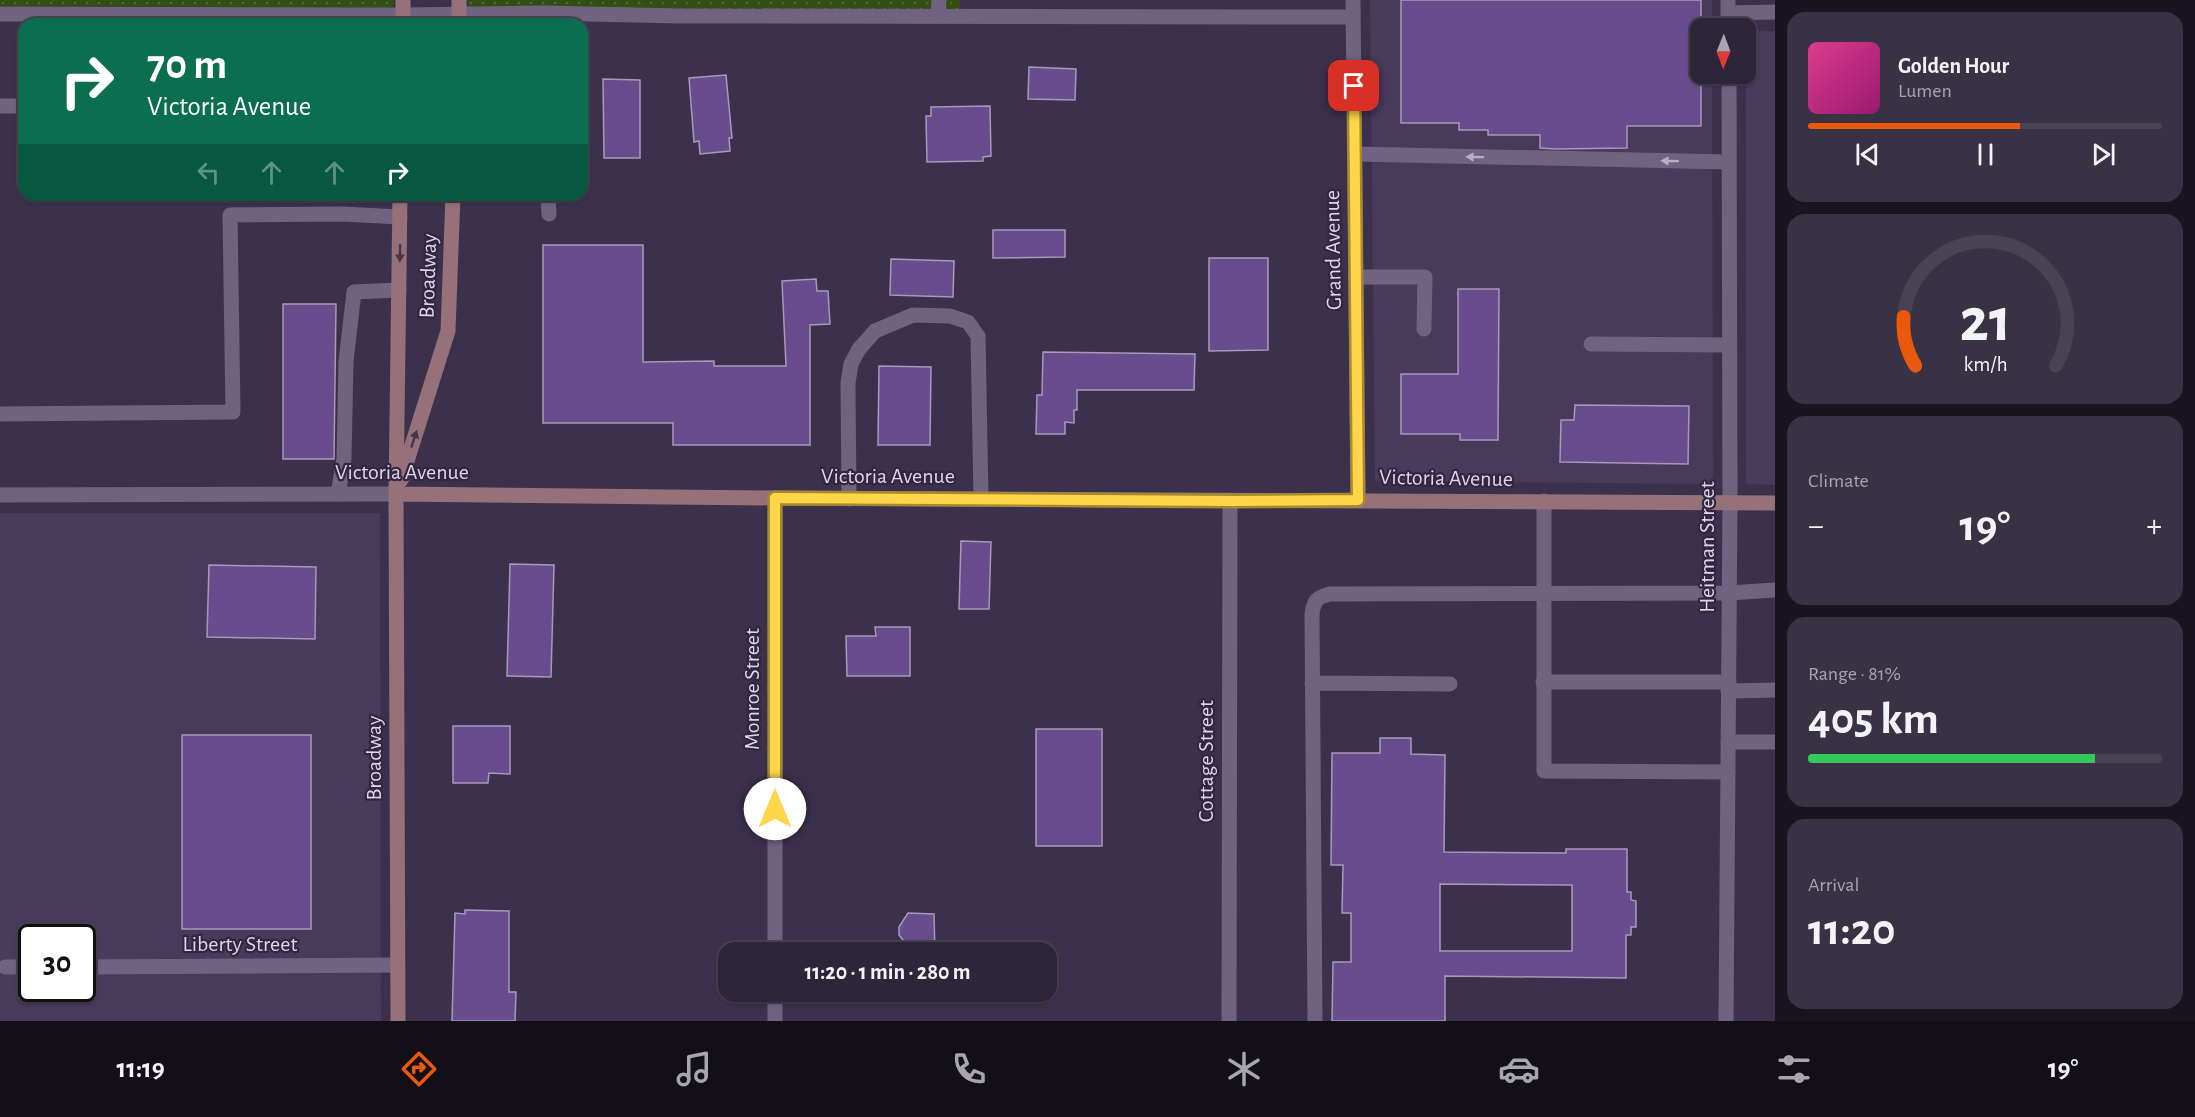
<!DOCTYPE html>
<html lang="en">
<head>
<meta charset="utf-8">
<style>
	:root { --surface:#2d2539; --page:#393144; --text:#f1f3f6; --muted:#a7a5ae; --line:#484253; --accent:#ea580c }
	body { margin:0; font-family:"Alegreya Sans",sans-serif; background:var(--page); color:var(--text); height:100vh; display:flex; flex-direction:column; font-size:22px; white-space:nowrap }
	* { box-sizing:border-box; margin:0 }
	p { font-size:20px; color:var(--muted) }
	.icon { flex:none; width:33px; height:33px; fill:none; stroke:currentColor; stroke-width:2; stroke-linecap:round; stroke-linejoin:round }
	.map { position:relative; flex:1; overflow:hidden }
	.drawer { display:flex; flex-direction:column; gap:12px; padding:12px; background:#19141f; width:420px }
	.drawer>* { flex:none }
	.guide { position:absolute; left:18px; top:18px; width:570px; height:183px; border-radius:18px; box-shadow:0 2px 4px #0004,0 0 0 2px var(--line); background:#0b6e4f; color:#fff; overflow:hidden }
	.needle { width:39px; rotate:181deg }
	.tools { position:absolute; left:1690px; top:18px; display:grid; gap:12px }
	.tools a { display:grid; place-items:center; width:66px; height:66px; border-radius:12px; background:var(--surface); box-shadow:0 2px 4px #0004,0 0 0 2px var(--line); font-size:30px }
	.speed { position:absolute; left:18px; top:924px; display:flex; gap:12px; font-size:30px; font-weight:700; text-align:center }
	.speed>* { display:grid; place-content:center; width:78px; height:78px; border-radius:50%; background:var(--surface); box-shadow:0 2px 4px #0004,0 0 0 2px var(--line); line-height:1 }
	.speed .limit { border:3px solid #111; border-radius:9px; background:#fff; color:#111 }
	.pin { position:absolute; display:grid; place-items:center; width:51px; height:51px; color:#fff; margin:-26px; border-radius:12px; box-shadow:0 3px 9px #0006 }
	.me { position:absolute; width:66px; margin:-33px; rotate:0deg; stroke-linejoin:round; filter:drop-shadow(0 0 4px #0008) }
	.turn { display:flex; align-items:center; gap:21px; height:126px; padding:0 30px; font-size:27px }
	.turn .icon { width:78px; height:78px; stroke-width:2.5 }
	.turn b { display:block; font-size:42px; line-height:51px }
	.lanes { display:flex; align-items:center; height:57px; padding:0 30px; background:#0003; justify-content:center; gap:30px; direction:ltr }
	.lanes .off { opacity:.35 }
	.big { font-size:45px; font-weight:700; line-height:1.1 }
	.drawer .widget { flex:1; display:flex; flex-direction:column; justify-content:center; gap:9px; min-width:0; padding:0 21px; border-radius:18px; background:var(--page) }
	.drawer .dial { align-items:center; gap:0 }
	.dial svg { height:156px; overflow:visible; fill:none; stroke:var(--line); stroke-width:7; stroke-linecap:round; text-anchor:middle }
	.dial text { fill:var(--text); stroke:none }
	.song { display:flex; align-items:center; gap:18px }
	.cover { width:72px; height:72px; border-radius:9px; background:linear-gradient(135deg,hsl(330 70% 55%),hsl(320 70% 35%)) }
	.played { height:6px; border-radius:3px; background:linear-gradient(90deg,var(--accent) 60%,var(--line) 60%) }
	.keys { display:flex; justify-content:space-around; direction:ltr }
	.heat { display:flex; justify-content:space-between; align-items:center; font-size:33px; direction:ltr }
	.charge { height:9px; border-radius:4px; background:linear-gradient(90deg,#34c759 81%,var(--line) 0) }
	.trip { position:absolute; left:718px; top:942px; width:339px; height:60px; border-radius:18px; background:var(--surface); box-shadow:0 2px 4px #0004,0 0 0 2px var(--line); font-weight:700; line-height:60px; text-align:center }
	.dock { display:flex; height:96px; justify-content:space-around; align-items:center; background:#120f17; color:var(--muted) }
	.dock .icon { width:42px; height:42px }
	.dock .selected { color:var(--accent) }
	.dock b { font-size:27px; color:var(--text) }
	main { display:flex; flex:1; min-height:0 }
	.map>svg:first-child { display:block }
	.built { fill:#483a5b; fill-rule:evenodd }
	.park { fill:url(#park-dots) }
	.building { fill:#694c8e; stroke:#a699ba; stroke-width:1.5; fill-rule:evenodd }
	.lines { fill:none; stroke-linecap:round; stroke-linejoin:round }
	.lane { stroke:#6f6381; stroke-width:15 }
	.street { stroke:#6f6381; stroke-width:15 }
	.secondary { stroke:#967179; stroke-width:15 }
	.oneway { fill:#b6aec4 }
	.oneway2 { fill:#46364c }
	.route-casing { stroke:#a68a30; stroke-width:15 }
	.route { stroke:#ffd54a; stroke-width:10 }
	.labels { text-anchor:middle; dominant-baseline:central; stroke-width:4.5; stroke-linejoin:round; paint-order:stroke }
	.street-label { font-size:22px; fill:#ddd7e8; stroke:#322741 }
</style>
</head>
<body>
<main>
<div class="map">
<svg width="1775" height="1021" viewBox="0 0 1775 1021">
	<defs>
		<pattern id="park-dots" width="8" height="8" patternUnits="userSpaceOnUse" patternTransform="scale(1.5)"><rect width="8" height="8" fill="#334e13"/><path d="M2 2h.1M6 6h.1" fill="none" stroke="#506735" stroke-width="1.8" stroke-linecap="round"/></pattern>
	</defs>
	<rect width="100%" height="100%" fill="#3c314c"/>
	<path class="built" d="M1370,0h342v28h-11v46h11l1,410 -338,-3z
		M1746,31h29v454l-29,-1z
		M0,513h380l1,508h-381zM32,938h50v50h-50z"/>
	<path class="park" d="M0,0h394v7l-394,-1z
		M468,0h492v11l-492,-4z"/>
	<path class="building" d="M1401,0h300v126h-74v22l-72,1 -15,-1v-13h-52v-5h-29v-7h-58z
		M1029,67l47,2 -1,31 -47,-1z
		M726,75l6,63h-3l1,13 -30,3 -1,-13 -5,1 -5,-64z
		M603,79l37,1v78h-36z
		M990,106l1,50 -8,1v4l-56,1 -1,-46h5v-9z
		M993,230h72v27l-72,1z
		M543,245h100v117l71,-1v5h72l-4,-85 34,-2 1,12h11l2,33 -20,1v120h-137v-22h-130z
		M1209,258h59v92l-59,1z
		M891,259l63,2 -1,36 -63,-2z
		M1458,289h41l-1,151h-38v-6h-59v-60h57z
		M283,304h53l-2,155h-51z
		M1043,352l152,2 -1,36h-117v20h-3v13l-9,-1v12h-29l1,-39h5z
		M879,366l52,1 -1,78h-52z
		M1575,405l114,1 -1,58 -128,-2 1,-42h13z
		M961,541l30,1 -2,67h-30z
		M510,564l44,1 -3,112 -44,-1z
		M209,565l107,2 -1,72 -108,-2z
		M875,627h35v49h-63l-1,-40h30z
		M453,726h57v48l-21,-1 -1,10h-35z
		M1036,729h66v117h-66z
		M182,735h129v194h-129z
		M1380,738h31v16l34,1 -1,97 122,1v-4h61v43h4v8l5,1v26h-5v8h-5v43l-181,-2v45h-113l1,-59h18v-49h-9l1,-48h-12l1,-112h48zM1440,884l132,1v66h-132z
		M465,910l44,1v81h7l-1,29h-63l3,-108 10,1z
		M908,913l26,1 1,38h-32v-12l-4,-5v-8z"/>
	<g class="lines">
		<path class="lane" d="M938,16l1,-16
			M0,106h24
			M1355,154l374,8
			M548,195l1,19
			M1356,277h69l-1,52
			M1591,344l138,1
			M0,414l233,-2 -3,-197 112,-1 58,3
			M338,494l6,-35 2,-98 8,-69 45,-2
			M849,499l-1,-116 3,-19 8,-15 16,-18 38,-16 37,1 18,6 10,14 3,163
			M1544,501v270l184,1
			M1543,682h186
			M1312,683l138,1
			M1728,691l47,-1
			M1728,742h47
			M1315,1021l-3,-407c2,-14 5,-17 18,-20l399,-1 46,-3"/>
		<path class="street" d="M1353,0l5,500
			M1728,0v28
			M1728,13l47,-1
			M0,14l403,1 140,-2 137,3 673,1
			M0,495l396,-1
			M775,498v454
			M5,967h27
			M82,967l315,-2
			M775,992v29
			M1229,1021l1,-520
			M1726,1021l4,-518 -1,-429"/>
		<path class="secondary" d="M403,0v24
			M459,24v-24
			M401,480l47,-149 5,-136
			M396,494l379,4 1000,5
			M398,1021l-2,-527 4,-299"/>
	</g>
	<defs><path id="oneway-solid" d="M-6-.8H1V-3.2L6.5 0L1 3.2V.8H-6Z" transform="scale(1.5)"/></defs>
	<g class="oneway">
		<use href="#oneway-solid" transform="translate(1475 157) rotate(-179)"/>
		<use href="#oneway-solid" transform="translate(1670 161) rotate(-179)"/>
	</g>
	<g class="oneway2">
		<use href="#oneway-solid" transform="translate(400 253) rotate(91)"/>
		<use href="#oneway-solid" transform="translate(414 439) rotate(-72)"/>
	</g>
	<g class="lines">
		<g class="route-casing">
			<path id="route" d="M775,809v-311l455,3 128,-1 -4,-414"/>
		</g>
		<use href="#route" class="route"/>
	</g>
	<g class="labels">
		<g class="street-label">
			<text transform="translate(1333 250) rotate(-91)">Grand Avenue</text>
			<text transform="translate(428 276) rotate(-88)">Broadway</text>
			<text x="402" y="472">Victoria Avenue</text>
			<text x="888" y="476">Victoria Avenue</text>
			<text transform="translate(1446 478) rotate(1)">Victoria Avenue</text>
			<text transform="translate(1707 547) rotate(-90)">Heitman Street</text>
			<text transform="translate(752 689) rotate(-90)">Monroe Street</text>
			<text transform="translate(374 758) rotate(-90)">Broadway</text>
			<text transform="translate(1206 761) rotate(-90)">Cottage Street</text>
			<text x="240" y="944">Liberty Street</text>
		</g>
	</g>
</svg>
<div class="tools">
<a><svg class="needle" viewBox="-14 -14 28 28"><path d="M0-13l5 13h-10z" fill="#e53935"/><path d="M0 13l5-13h-10z" fill="#a7a5ae"/></svg></a>
</div>
<div class="speed"><div class="limit">30</div></div>
<div class="pin" style="left:1354px;top:86px;background:#d93025"><svg class="icon" aria-label="arrive" viewBox="0 0 24 24"><path d="M6 21V4h12l-3 4 3 4H6"/></svg></div>
<svg class="me" style="left:775px;top:809px" viewBox="-20 -20 40 40"><circle r="19" fill="#fff"/><path d="M0-13L10 11 0 6-10 11z" fill="#ffd54a"/></svg>
<div class="trip">11:20 · 1 min · 280 m</div>
<div class="guide">
<div class="turn"><svg class="icon" aria-label="right" viewBox="0 0 24 24"><path d="M7 20v-9h11M14 6l5 5-5 5"/></svg><div><b>70 m</b>Victoria Avenue</div></div>
<div class="lanes"><svg class="icon off" aria-label="left" viewBox="0 0 24 24"><path d="M17 20v-9H6M10 6l-5 5 5 5"/></svg><svg class="icon off" aria-label="ahead" viewBox="0 0 24 24"><path d="M12 20V5M6 11l6-6 6 6"/></svg><svg class="icon off" aria-label="ahead" viewBox="0 0 24 24"><path d="M12 20V5M6 11l6-6 6 6"/></svg><svg class="icon" aria-label="right" viewBox="0 0 24 24"><path d="M7 20v-9h11M14 6l5 5-5 5"/></svg></div>
</div>
</div>
<section class="drawer">
<div class="widget">
<div class="song"><i class="cover"></i><div><b>Golden Hour</b><p>Lumen</p></div></div>
<div class="played"></div>
<div class="keys"><svg class="icon" aria-label="previous" viewBox="0 0 24 24"><path d="M18 5L8 12l10 7zM5 5v14"/></svg><svg class="icon" aria-label="pause" viewBox="0 0 24 24"><path d="M8 5v14M16 5v14"/></svg><svg class="icon" aria-label="next" viewBox="0 0 24 24"><path d="M6 5l10 7-10 7zM19 5v14"/></svg></div>
</div>
<div class="widget dial"><svg viewBox="0 0 100 80">
<path d="M14 69A42 42 0 1 1 86 69"/>
<path d="M14 69A42 42 0 0 1 8 44" stroke="#ea580c"/>
<text x="50" y="56" font-size="32" font-weight="700">21</text>
<text x="50" y="72" font-size="11">km/h</text>
</svg></div>
<div class="widget"><p>Climate</p>
<div class="heat"><a>−</a><b class="big">19°</b><a>+</a></div>
</div>
<div class="widget"><p>Range · 81%</p><b class="big">405 km</b><div class="charge"></div></div>
<div class="widget"><p>Arrival</p><b class="big">11:20</b></div>
</section>
</main>
<nav class="dock">
<b>11:19</b>
<svg class="icon selected" aria-label="directions" viewBox="0 0 24 24"><path d="M12 3l9 9-9 9-9-9zM9 14v-3h6M13 9l2 2-2 2"/></svg>
<svg class="icon" aria-label="music" viewBox="0 0 24 24"><path d="M9 18V5l10-2v13"/><circle cx="6" cy="18" r="3"/><circle cx="16" cy="16" r="3"/></svg>
<svg class="icon" aria-label="phone" viewBox="0 0 24 24"><path d="M5 4h4l2 5-3 2q2 4 5 5l2-3 5 2v4C11 20 4 13 5 4z"/></svg>
<svg class="icon" aria-label="climate" viewBox="0 0 24 24"><path d="M12 3v18M4 7l16 10M4 17L20 7"/></svg>
<svg class="icon" aria-label="car" viewBox="0 0 24 24"><path d="M5 17H2v-5l4-1 3-4h7l3 4 3 1v5h-3M9 17h6M6 11h13"/><circle cx="7" cy="17" r="2"/><circle cx="17" cy="17" r="2"/></svg>
<svg class="icon" aria-label="filters" viewBox="0 0 24 24"><path d="M4 7h16M4 17h16"/><circle cx="9" cy="7" r="2"/><circle cx="15" cy="17" r="2"/></svg>
<b>19°</b>
</nav>
</body>
</html>
